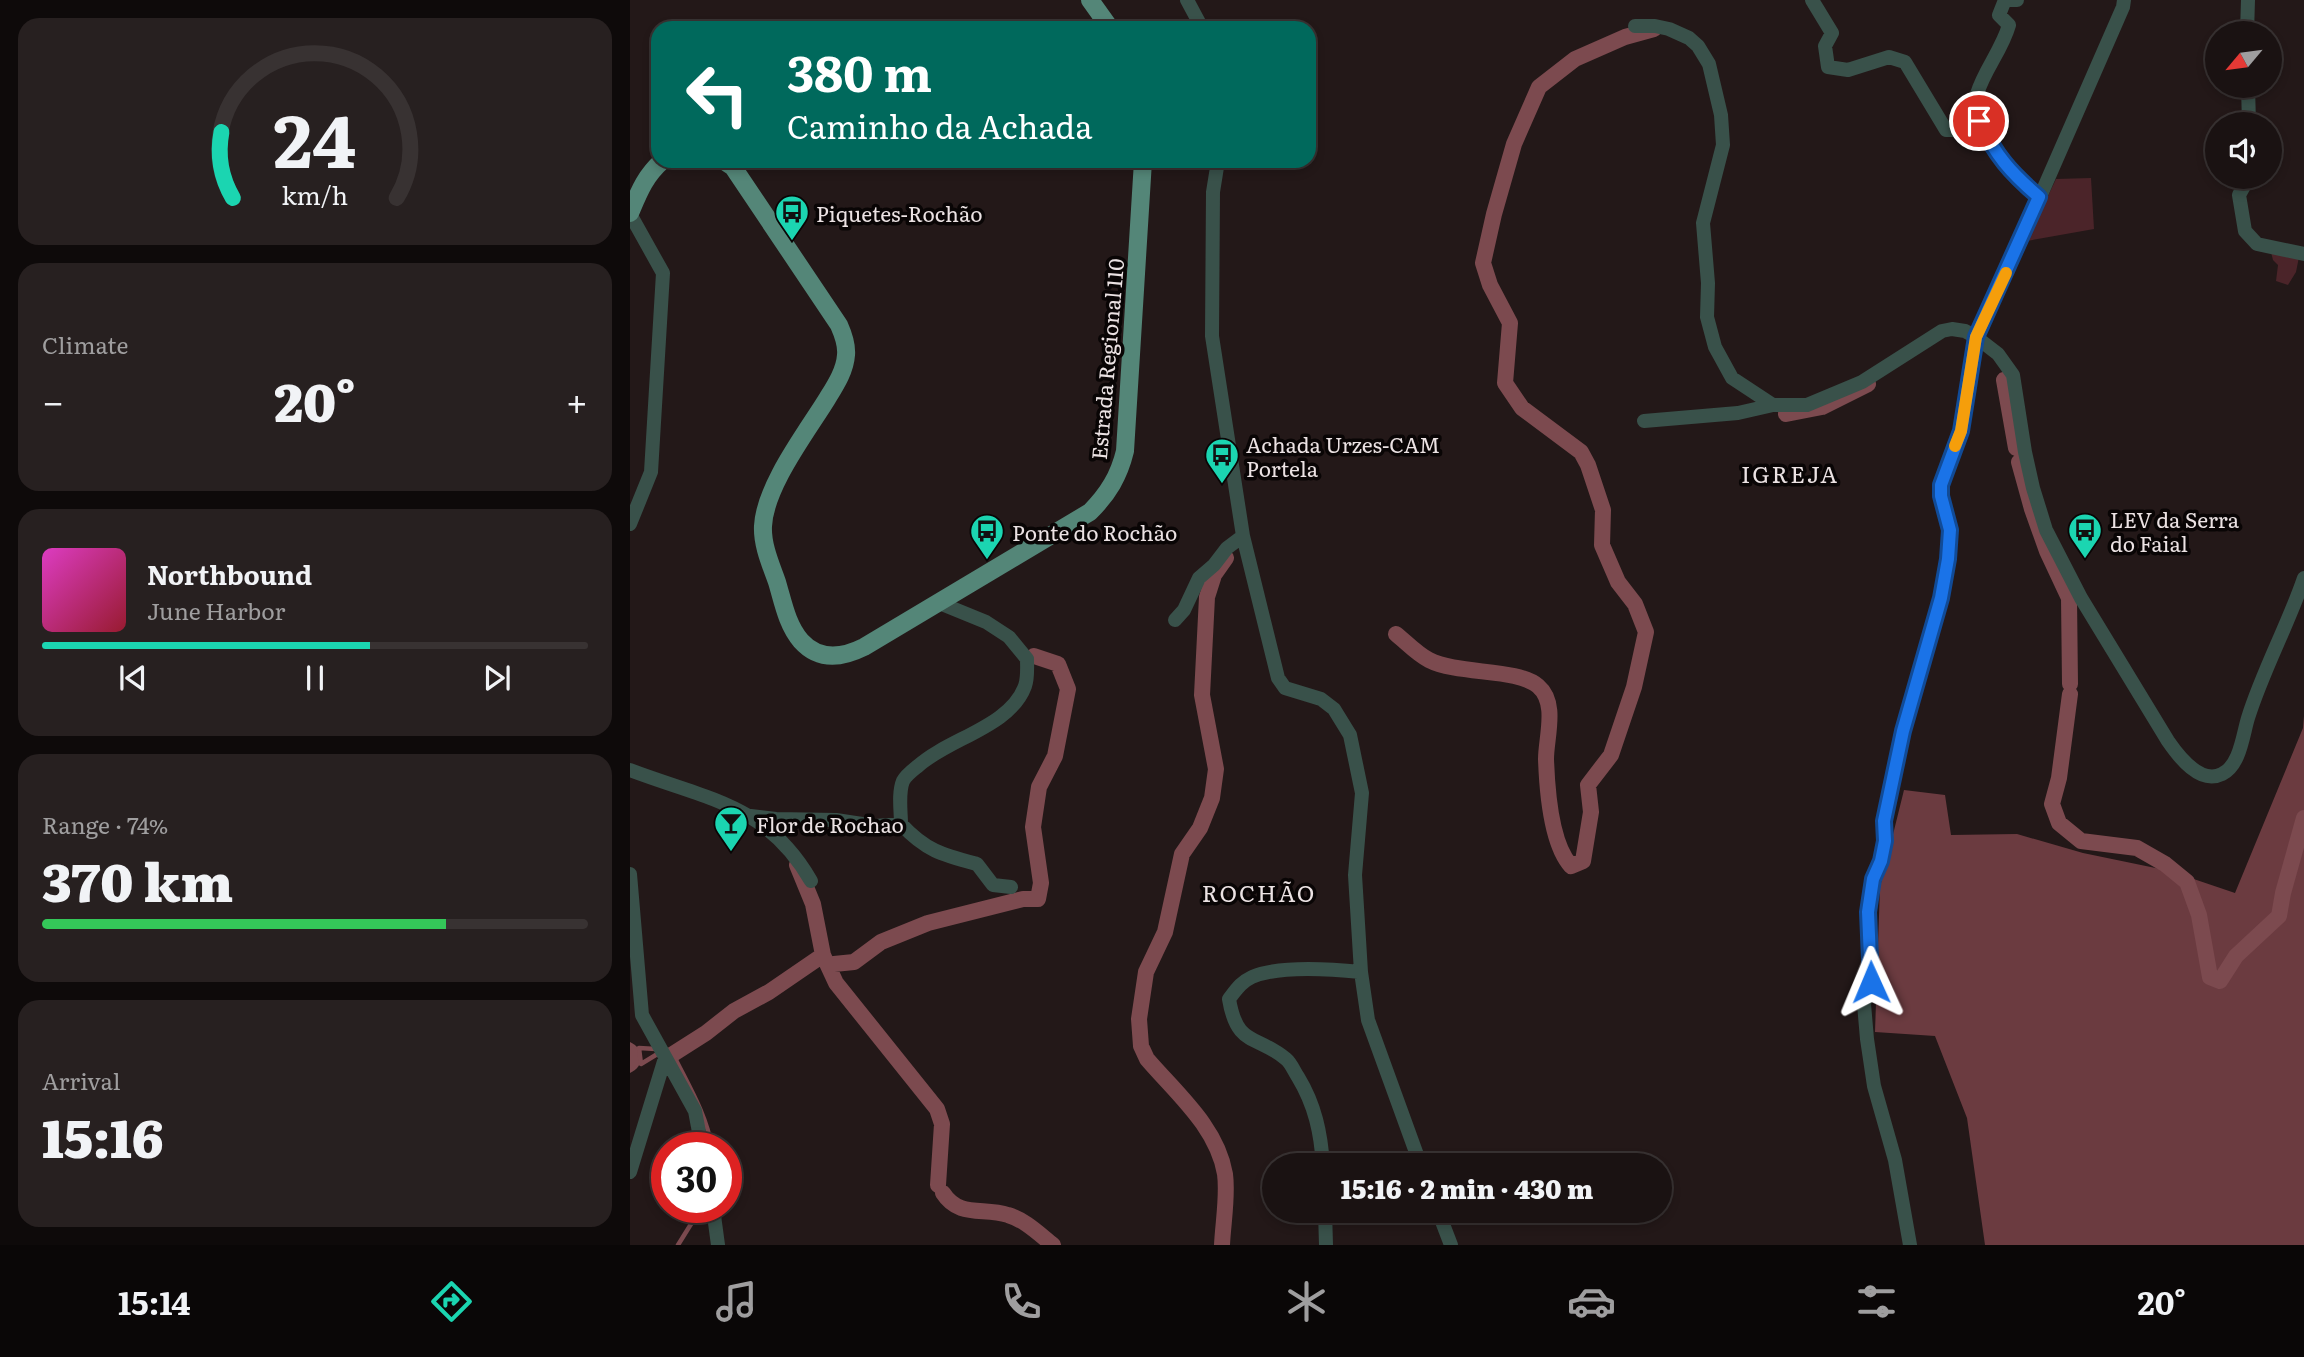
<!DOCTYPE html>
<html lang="en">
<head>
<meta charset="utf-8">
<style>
	:root { --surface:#1a1212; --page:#272020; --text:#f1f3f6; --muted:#9f9e9f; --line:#383232; --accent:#1bd5b1 }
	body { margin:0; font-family:Literata,serif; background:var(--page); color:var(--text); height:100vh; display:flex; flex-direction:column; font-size:26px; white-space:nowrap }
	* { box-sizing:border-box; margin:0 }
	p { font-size:23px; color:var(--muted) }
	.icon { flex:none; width:38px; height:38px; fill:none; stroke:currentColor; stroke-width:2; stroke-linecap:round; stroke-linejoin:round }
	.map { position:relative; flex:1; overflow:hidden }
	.drawer { display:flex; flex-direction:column; gap:18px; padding:18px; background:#0e0a0a; width:630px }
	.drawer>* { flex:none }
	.top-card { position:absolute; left:21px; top:21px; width:665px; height:147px; border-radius:21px; box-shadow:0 4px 10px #0003,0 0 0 2px var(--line); background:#00695c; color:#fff; overflow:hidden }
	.needle { width:46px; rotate:241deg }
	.fabs { position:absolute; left:1575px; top:21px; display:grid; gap:14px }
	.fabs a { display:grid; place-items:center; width:77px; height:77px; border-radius:50%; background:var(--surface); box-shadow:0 4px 10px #0003,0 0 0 2px var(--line); font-size:35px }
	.speed { position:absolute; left:21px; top:1132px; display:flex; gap:14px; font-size:35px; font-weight:700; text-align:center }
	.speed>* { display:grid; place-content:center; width:91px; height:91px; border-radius:50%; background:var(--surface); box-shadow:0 4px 10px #0003,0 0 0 2px var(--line); line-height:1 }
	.speed .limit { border:10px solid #d22; background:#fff; color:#111 }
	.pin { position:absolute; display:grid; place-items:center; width:60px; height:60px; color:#fff; margin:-30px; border:4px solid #fff; border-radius:50%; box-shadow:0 2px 7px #0007 }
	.me { position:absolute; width:77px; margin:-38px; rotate:359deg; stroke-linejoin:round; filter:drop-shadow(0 0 5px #0008) }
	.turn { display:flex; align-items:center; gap:24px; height:147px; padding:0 21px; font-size:32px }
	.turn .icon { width:91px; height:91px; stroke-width:2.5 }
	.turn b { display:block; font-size:49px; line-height:60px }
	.big { font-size:52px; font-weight:800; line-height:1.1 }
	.drawer .tile { flex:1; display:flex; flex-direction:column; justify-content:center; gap:10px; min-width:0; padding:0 24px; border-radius:21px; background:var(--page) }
	.drawer .dial { align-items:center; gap:0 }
	.dial svg { height:182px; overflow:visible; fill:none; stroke:var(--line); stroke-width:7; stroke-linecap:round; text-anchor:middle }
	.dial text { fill:var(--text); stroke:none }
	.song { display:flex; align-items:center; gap:21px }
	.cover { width:84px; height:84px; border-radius:10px; background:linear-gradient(135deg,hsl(310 70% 55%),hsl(350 70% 35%)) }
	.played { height:7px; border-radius:4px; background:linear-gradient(90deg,var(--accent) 60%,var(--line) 60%) }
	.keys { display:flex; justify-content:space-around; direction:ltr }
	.heat { display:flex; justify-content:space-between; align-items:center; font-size:38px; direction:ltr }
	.charge { height:10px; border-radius:5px; background:linear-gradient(90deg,#34c759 74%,var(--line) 0) }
	.trip { position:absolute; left:632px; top:1153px; width:410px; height:70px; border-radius:35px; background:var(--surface); box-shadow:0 4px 10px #0003,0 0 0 2px var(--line); font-weight:800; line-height:70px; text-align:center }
	.menu { display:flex; height:112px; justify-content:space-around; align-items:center; background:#0a0707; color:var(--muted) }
	.menu .icon { width:49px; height:49px }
	.menu .on { color:var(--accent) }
	.menu b { font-size:32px; color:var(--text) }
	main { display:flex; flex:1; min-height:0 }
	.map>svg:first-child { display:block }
	.green { fill:#4b2429 }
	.forest { fill:#6b3b40 }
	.water { fill:#7c4a4f }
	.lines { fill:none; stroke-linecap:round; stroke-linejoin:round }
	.stream { stroke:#7c4a4f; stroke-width:4.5 }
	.canal { stroke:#7c4a4f; stroke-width:16 }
	.minor { stroke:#39514a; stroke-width:14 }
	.major { stroke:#548678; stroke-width:18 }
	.route-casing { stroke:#114b97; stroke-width:18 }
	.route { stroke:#1a73e8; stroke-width:12 }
	.slow { stroke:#f59e0b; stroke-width:12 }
	.labels { text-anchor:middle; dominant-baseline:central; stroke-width:7; stroke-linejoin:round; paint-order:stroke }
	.poi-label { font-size:21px; fill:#ebe2e3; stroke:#090505; text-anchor:start }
	.street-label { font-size:21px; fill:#ebe2e3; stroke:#090505 }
	.neighbourhood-label { font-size:23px; letter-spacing:2px; fill:#ebe2e3; stroke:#090505 }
</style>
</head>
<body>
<main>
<section class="drawer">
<div class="tile dial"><svg viewBox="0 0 100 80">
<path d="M14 69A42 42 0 1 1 86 69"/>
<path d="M14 69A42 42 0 0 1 9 40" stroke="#1bd5b1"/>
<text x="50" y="56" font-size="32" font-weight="700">24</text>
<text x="50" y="72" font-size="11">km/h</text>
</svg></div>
<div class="tile"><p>Climate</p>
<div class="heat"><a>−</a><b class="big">20°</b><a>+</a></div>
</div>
<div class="tile">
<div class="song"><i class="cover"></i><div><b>Northbound</b><p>June Harbor</p></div></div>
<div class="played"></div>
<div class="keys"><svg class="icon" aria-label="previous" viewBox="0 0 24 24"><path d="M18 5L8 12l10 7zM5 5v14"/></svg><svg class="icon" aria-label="pause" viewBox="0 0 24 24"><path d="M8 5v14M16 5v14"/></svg><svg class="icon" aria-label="next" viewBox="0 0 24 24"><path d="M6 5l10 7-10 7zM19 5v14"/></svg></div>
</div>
<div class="tile"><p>Range · 74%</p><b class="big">370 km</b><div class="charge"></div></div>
<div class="tile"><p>Arrival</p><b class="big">15:16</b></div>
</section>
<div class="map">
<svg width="1674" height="1245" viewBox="0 0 1674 1245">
	<rect width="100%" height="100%" fill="#231818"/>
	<path class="green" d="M1461,178l3,51 -67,12 29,-62z
		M1641,252l28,5 -3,15 -8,13 -12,-4 2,-16 -5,-5z"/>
	<path class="forest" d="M1674,716v529h-319l-18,-127 -32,-82 -60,-4 5,-145 24,-97 41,5 6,40 66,-1 66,19 87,18 65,22 68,-165z"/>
	<path class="water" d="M0,1042c15,7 15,24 0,31z"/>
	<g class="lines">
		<path class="stream" d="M26,1049l-17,-1 2,16 18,-11
			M36,1050h14
			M39,1054h4c15,31 33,59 39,94
			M48,1245l23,-37"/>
		<path class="canal" d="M1374,380l12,68
			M1156,414l36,-7 46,-23
			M1389,462l13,47 15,42 22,47 1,86
			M766,634c10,8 21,20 33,26 29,15 88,8 109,26 20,17 8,51 8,73 1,29 5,85 25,107l12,-5 8,-49 -3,-27 23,-30 23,-68 12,-55 -11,-28 -17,-22 -16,-37 1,-35 -15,-45 -7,-13 -59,-44 -17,-25 5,-60 -20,-38 -7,-22 11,-49 20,-70 25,-57 36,-28 50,-22 29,-8
			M1440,694l-11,84 -7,26 7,19 22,18 56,7 28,16 22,18 12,33 11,62 10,4 16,-25 43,-40 4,-23 21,-75
			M167,865l16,39 10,51 13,28 101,126 5,15 -4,61
			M204,964l20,-2 27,-20 47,-19 95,-24h15l3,-16 -8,-56 6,-40 16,-31 13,-67 -10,-25 -24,-8
			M43,1054l33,-21 28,-22 35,-19 54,-37
			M313,1193c16,25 40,14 65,22 17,5 31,19 45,30
			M592,1245c1,-22 6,-49 3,-71 -8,-47 -48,-80 -78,-115l-6,-13 -2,-27 7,-47 19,-40 17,-78 18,-26 12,-30 4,-29 -14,-74 5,-98 7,-22 12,-17"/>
		<path class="minor" d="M557,0l15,28
			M1182,0l20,33 -7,13 3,21 20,3 41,-13 16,5 41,68h21l24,16
			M1387,0h-12l-6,15 10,10c-7,25 -25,45 -32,69 -11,36 39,83 62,103
			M1005,26h20l14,3 20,9 9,8 11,18 12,51 2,30 -20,78 5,60 -1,34 8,30 17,31 41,27h34l55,-23 80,-51 10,-2 13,2 11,6 22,17 15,21 12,77 8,36 13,42 35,68 87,143c11,16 32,44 54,33 18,-8 21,-40 26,-56 15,-48 40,-93 56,-140
			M1617,33l1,-33
			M1618,86l1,38
			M588,161l-5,31 -1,144 31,200 35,142 7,10 36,11 13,10 16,26 12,58 -7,82 6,97 7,48 53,146
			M1619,177l-10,18 6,36 12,13 47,10
			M0,214l33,59 -12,199 -21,52
			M1014,421l94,-8 35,-8
			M545,620l9,-10 15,-32 15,-13 13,-17 16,-12
			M0,770c76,29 137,34 181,111
			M121,816l25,3 60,1 39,6 26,-2c0,-12 -3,-31 2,-43 3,-6 10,-11 15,-15 31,-28 92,-39 107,-80 3,-8 2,-19 2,-27l-18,-22 -23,-15 -49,-20
			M271,824c25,27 42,31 76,40l16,21 18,2
			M0,874l12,141 53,96 7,37
			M693,1166c-2,-33 -8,-61 -25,-89 -4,-6 -7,-14 -12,-18 -30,-25 -49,-12 -57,-60 7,-9 12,-17 23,-22 28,-12 79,-8 109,-5
			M0,1172l35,-114
			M83,1208l5,37
			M695,1211l1,34
			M808,1211l13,34
			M1280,1245l-15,-85 -21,-74 -7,-47 -3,-35 7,-22 1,-23 -4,-47 5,-33 8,-18 4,-20 -1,-20 19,-90 38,-132 7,-40 2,-29 -9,-34v-11l20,-54 15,-94 43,-92 104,-238 1,-7"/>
		<path class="major" d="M460,0l20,28
			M94,161l9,6 106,158c4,9 8,20 7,30 -1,16 -11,31 -19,44 -21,34 -62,87 -64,127 -1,19 8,39 14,56 6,20 10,43 24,59 18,20 41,17 63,6l226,-135c18,-18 29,-36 35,-61l18,-290
			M0,213c9,-21 15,-37 32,-52"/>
	</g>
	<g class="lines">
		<g class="route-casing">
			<path id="route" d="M1241,982l-3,-70 5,-33 8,-18 4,-20 -1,-20 19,-90 38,-133 7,-39 2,-29 -9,-34v-11l20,-54 15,-94 63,-140c-29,-25 -43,-41 -60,-76"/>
		</g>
		<use href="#route" class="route"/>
		<path class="slow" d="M1325,446l6,-15 15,-94 30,-64"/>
	</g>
	<defs>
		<g id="bus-pin" transform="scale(1.75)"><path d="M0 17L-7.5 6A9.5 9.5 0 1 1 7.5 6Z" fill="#1bd5b1" stroke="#090505"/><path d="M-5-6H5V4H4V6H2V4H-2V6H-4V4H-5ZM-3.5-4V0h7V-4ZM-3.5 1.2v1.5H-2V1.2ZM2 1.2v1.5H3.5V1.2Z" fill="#111"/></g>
		<g id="bar-pin" transform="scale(1.75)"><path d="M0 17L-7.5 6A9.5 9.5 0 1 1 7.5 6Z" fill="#1bd5b1" stroke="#090505"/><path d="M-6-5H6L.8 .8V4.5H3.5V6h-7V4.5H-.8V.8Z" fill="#111"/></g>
	</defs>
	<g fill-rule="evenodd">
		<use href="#bus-pin" x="162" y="212"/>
		<use href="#bus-pin" x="592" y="455"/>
		<use href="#bus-pin" x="1455" y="530"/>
		<use href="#bus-pin" x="357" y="531"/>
		<use href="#bar-pin" x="101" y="823"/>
	</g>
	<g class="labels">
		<g class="poi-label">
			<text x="186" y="212">Piquetes-Rochão</text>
			<text x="616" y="443">Achada Urzes-CAM<tspan x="616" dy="24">Portela</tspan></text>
			<text x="1480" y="518">LEV da Serra<tspan x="1480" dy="24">do Faial</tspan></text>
			<text x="382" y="531">Ponte do Rochão</text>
			<text x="126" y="823">Flor de Rochao</text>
		</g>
		<g class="street-label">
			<text transform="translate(476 359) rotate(-85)">Estrada Regional 110</text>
		</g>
		<g class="neighbourhood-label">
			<text x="1160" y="473">IGREJA</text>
			<text x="629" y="892">ROCHÃO</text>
		</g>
	</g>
</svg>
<div class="fabs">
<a><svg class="needle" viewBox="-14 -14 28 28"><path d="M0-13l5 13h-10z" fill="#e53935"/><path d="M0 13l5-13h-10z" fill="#9f9e9f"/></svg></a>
<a><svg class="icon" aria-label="sound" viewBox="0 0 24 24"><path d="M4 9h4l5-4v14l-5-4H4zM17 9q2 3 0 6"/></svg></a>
</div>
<div class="speed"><div class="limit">30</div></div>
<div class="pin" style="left:1349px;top:121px;background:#d93025"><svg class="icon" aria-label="arrive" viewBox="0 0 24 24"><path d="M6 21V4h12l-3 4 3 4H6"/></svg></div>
<svg class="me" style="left:1241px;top:982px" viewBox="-20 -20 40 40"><path d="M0-17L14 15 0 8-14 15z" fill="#1a73e8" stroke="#fff" stroke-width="4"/></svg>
<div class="trip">15:16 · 2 min · 430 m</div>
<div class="top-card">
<div class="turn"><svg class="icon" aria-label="left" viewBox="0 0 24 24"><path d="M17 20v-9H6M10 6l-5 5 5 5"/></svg><div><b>380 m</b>Caminho da Achada</div></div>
</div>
</div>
</main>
<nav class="menu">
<b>15:14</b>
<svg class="icon on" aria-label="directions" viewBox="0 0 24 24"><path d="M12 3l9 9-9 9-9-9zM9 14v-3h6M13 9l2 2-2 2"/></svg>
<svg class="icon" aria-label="music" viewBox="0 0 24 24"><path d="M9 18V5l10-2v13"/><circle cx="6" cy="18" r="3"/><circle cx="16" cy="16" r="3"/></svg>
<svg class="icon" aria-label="phone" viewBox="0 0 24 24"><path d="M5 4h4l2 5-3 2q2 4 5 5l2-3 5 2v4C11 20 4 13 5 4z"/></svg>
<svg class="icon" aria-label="climate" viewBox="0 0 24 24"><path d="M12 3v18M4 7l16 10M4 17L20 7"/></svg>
<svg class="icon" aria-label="car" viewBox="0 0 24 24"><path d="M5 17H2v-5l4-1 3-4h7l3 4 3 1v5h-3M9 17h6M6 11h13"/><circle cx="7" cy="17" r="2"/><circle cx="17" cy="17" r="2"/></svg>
<svg class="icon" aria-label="filters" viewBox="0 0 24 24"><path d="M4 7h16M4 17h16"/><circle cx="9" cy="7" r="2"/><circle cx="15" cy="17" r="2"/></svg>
<b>20°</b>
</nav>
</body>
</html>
